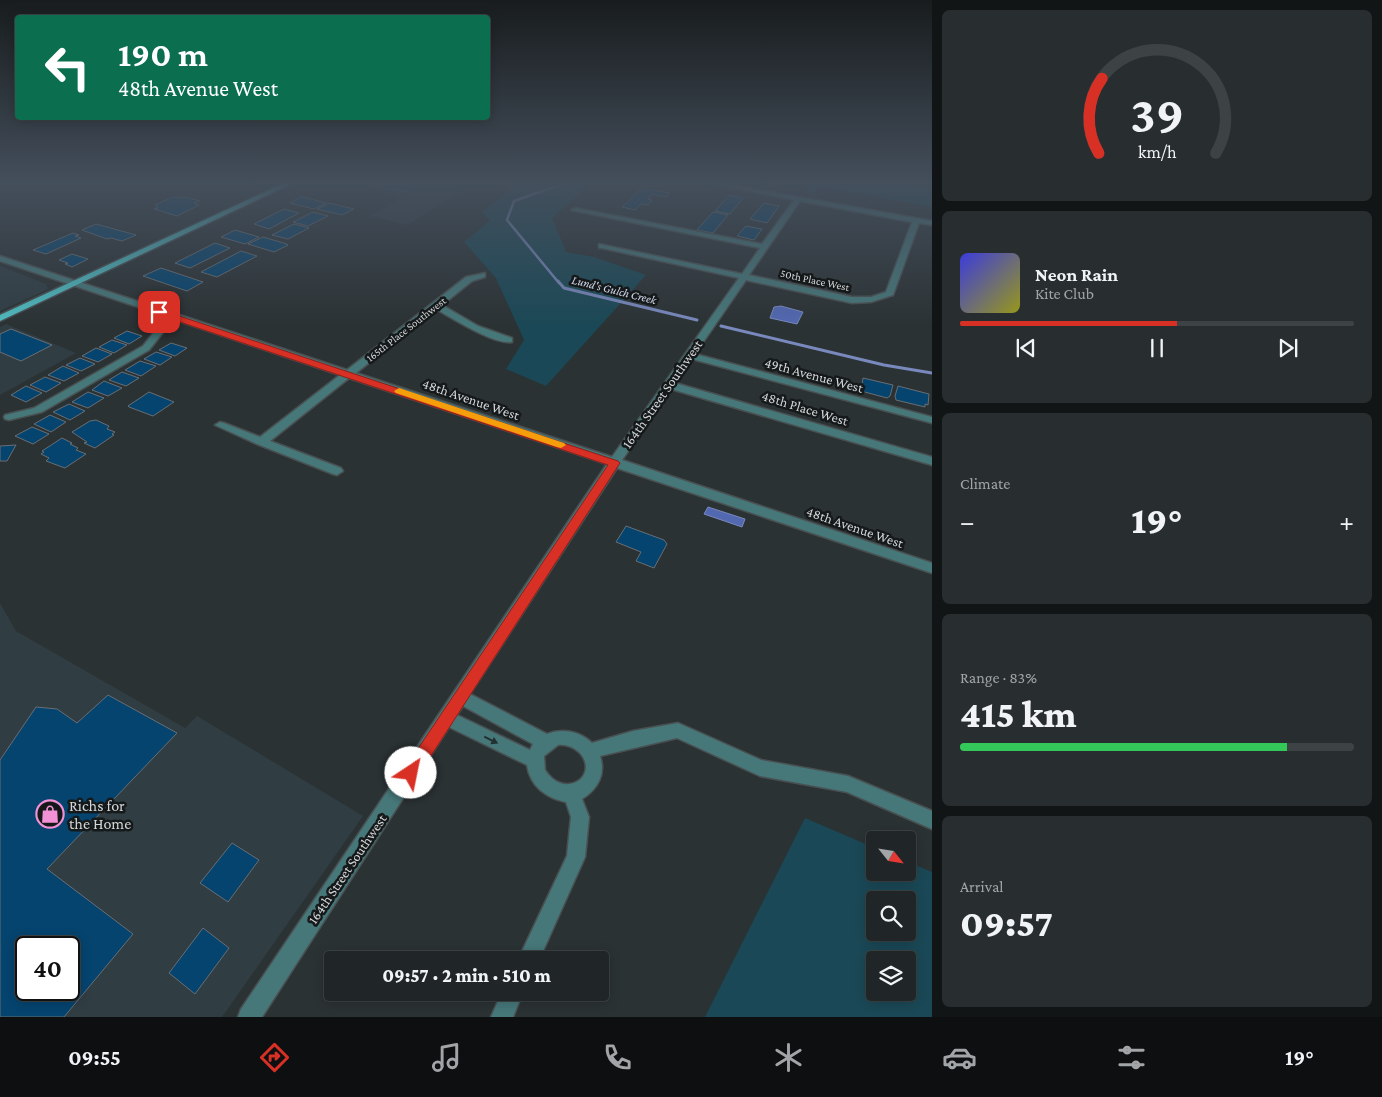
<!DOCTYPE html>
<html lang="en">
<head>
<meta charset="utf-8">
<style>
	:root { --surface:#202627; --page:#282e2f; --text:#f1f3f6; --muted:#a2a5a7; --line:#3d4344; --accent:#d93025 }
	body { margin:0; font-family:"Crimson Pro",serif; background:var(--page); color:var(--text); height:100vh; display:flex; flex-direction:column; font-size:19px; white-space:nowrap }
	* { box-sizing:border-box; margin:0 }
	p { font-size:16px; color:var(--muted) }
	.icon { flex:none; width:28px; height:28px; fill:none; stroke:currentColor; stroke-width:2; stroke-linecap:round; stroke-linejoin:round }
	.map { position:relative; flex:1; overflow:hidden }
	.drawer { display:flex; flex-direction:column; gap:10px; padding:10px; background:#121515; width:450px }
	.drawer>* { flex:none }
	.banner { position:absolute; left:15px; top:15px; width:475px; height:105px; border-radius:5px; box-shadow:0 2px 12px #0003,0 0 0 1px var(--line); background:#0b6e4f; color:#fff; overflow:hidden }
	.needle { width:32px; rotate:120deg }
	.fabs { position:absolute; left:866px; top:831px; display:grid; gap:10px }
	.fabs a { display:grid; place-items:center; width:50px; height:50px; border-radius:5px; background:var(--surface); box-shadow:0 2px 12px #0003,0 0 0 1px var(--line); font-size:25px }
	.speed { position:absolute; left:15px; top:936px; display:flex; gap:10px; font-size:25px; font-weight:700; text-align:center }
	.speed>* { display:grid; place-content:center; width:65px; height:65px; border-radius:50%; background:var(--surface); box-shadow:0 2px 12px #0003,0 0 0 1px var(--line); line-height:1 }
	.speed .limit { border:2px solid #111; border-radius:8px; background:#fff; color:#111 }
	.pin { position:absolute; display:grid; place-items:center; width:42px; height:42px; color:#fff; margin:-21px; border-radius:10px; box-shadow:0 2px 8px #0006 }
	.me { position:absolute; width:55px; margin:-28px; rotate:34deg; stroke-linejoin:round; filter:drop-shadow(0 0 4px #0008) }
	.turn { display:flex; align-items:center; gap:18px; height:105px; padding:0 20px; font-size:22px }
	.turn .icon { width:65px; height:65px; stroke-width:2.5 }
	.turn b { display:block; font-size:35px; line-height:42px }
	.big { font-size:38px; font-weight:800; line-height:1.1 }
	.drawer .widget { flex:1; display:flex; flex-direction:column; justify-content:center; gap:8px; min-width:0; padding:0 18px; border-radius:8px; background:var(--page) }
	.drawer .dial { align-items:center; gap:0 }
	.dial svg { height:130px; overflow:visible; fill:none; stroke:var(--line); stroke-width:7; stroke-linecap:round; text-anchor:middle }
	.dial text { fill:var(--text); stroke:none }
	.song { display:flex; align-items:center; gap:15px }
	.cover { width:60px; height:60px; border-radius:8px; background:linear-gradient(135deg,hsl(240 70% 55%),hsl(60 70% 35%)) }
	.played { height:5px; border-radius:2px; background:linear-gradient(90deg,var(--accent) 55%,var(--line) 55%) }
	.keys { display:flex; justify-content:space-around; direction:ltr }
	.heat { display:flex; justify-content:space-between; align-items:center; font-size:28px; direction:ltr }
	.charge { height:8px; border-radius:4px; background:linear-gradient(90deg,#34c759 83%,var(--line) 0) }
	.trip { position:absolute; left:324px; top:951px; width:285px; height:50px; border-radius:5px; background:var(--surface); box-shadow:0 2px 12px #0003,0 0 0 1px var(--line); font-weight:800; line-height:50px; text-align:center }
	.tab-bar { display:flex; height:80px; justify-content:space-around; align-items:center; background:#0d0f10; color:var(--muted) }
	.tab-bar .icon { width:35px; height:35px }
	.tab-bar .active { color:var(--accent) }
	.tab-bar b { font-size:22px; color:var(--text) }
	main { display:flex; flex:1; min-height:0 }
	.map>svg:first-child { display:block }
	.built { fill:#303d43; fill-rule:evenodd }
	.green { fill:#1b4856; fill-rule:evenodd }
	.water { fill:#5268b1; stroke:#7989bd }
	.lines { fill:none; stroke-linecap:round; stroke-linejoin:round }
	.stream-far1 { stroke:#7989bd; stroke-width:2.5 }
	.stream { stroke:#7989bd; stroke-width:3 }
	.building { fill:#05446f; stroke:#696e73; fill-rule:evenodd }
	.minor-casing { stroke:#495052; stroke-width:3 }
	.major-casing { stroke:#495052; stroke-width:3 }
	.minor { fill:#467779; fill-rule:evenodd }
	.major { fill:#4ebcc1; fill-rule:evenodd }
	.oneway { fill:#223032 }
	.route { fill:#d93025; stroke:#8d1f18 }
	.slow { fill:#f59e0b }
	.labels { text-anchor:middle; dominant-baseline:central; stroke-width:5; stroke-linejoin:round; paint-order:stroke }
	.far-street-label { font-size:11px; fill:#d3d7d9; stroke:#16191a }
	.far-water-label { font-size:12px; font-style:italic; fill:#d0d8ec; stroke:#16191a }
	.street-label { font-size:14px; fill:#d3d7d9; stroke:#16191a }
	.near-poi-label { font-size:16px; fill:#d3d7d9; stroke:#16191a; text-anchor:start }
</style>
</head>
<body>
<main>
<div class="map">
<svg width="932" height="1017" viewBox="0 0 932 1017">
	<rect width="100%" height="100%" fill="#2b3234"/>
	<path class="built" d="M354,184h119l-66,41 -37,-9 34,-20z
		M0,266l46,18 2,5 -48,22z
		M6,324l70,29 -76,42v-68z
		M0,603l16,28 169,97 12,-12 166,100 -141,201h-222zM26,948h43v42h-43z"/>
	<path class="green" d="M502,184h88l-38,34 14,34 28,5 52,18 -100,111 -40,-17 18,-29 -28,-62 -32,-36 26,-21 -8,-9 29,-22z
		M805,184h109l18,7v16l-110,-20 -13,9z
		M805,818l70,30v24h33v-10l24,10v145h-227zM875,900h33v32h-33zM875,960h33v32h-33z"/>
	<path class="water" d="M781,306l22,6 -6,12 -27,-6 4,-11z
		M708,507l37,12 -3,8 -38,-13z"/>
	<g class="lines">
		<path class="stream-far1" d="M559,283l-52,-63 7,-19 48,-17"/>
		<path class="stream" d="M558,281l6,7 133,32
			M721,326l163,39 48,8"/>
	</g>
	<path class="building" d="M367,184l32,1 19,-1 -14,8z
		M642,188l27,5 -3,4 -14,-3 -4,5 4,1 -4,5 -7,-1 -6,6 -13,-3z
		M729,195l14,3 -13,16 -15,-3z
		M185,197l15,4 -6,2 5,2 -22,11 -23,-7 4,-1 -3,-3 15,-7z
		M300,197h3l23,6 -12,6 -24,-6z
		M329,203l25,6 -12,6 -25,-6z
		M764,203l15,3 -12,17 -17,-4z
		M284,209l15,4 -30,16 -15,-5z
		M313,212l15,4 -20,10 -15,-4z
		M713,212l15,3 -15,18 -16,-3z
		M96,224l40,11 -14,6 -11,-3 -4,1 -25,-9z
		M294,224l15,4 -21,11 -16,-4z
		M746,226l16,3 -8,11 -17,-4z
		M235,230l24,7 -14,7 -24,-7z
		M73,233l6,2 -4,1 6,2 -35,16 -13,-4z
		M263,237l24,7 1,1 -14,7 -26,-8z
		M215,243l15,5 -40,20 -15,-5z
		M241,251l16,5 -40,21 -16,-5z
		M72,254l16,5 -16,8 -7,-3 3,-1 -9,-3z
		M161,268l42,14 -16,9 -44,-15z
		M11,329l41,16 -31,16 -21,-9v-18z
		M127,331l15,5 -13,8 -15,-6z
		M112,340l15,5 -13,8 -15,-6z
		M171,343l16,5 -12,8 -16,-6z
		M96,348l16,6 -14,8 -16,-6z
		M156,352l16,5 -12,8 -16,-6z
		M80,358l15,6 -14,7 -15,-6z
		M140,361l16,5 -15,10 -16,-6z
		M63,366l16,7 -15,8 -16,-6z
		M122,372l17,6 -13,8 -17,-6z
		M45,377l16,6 -15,9 -16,-7z
		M863,378l30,7 -3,11 -3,2 -26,-7z
		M104,381l18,7 -14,8 -16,-6z
		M26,386l16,7 -16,9 -15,-7z
		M898,386l31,8 -1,11 -3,-1v3l-29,-7 -1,-4z
		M88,392l16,6 -16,10 -16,-6z
		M149,392l25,10 -21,14 -24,-9 -1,-1z
		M69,404l16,7 -15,9 -17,-8z
		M50,415l16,7 -15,10 -17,-8z
		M96,420l13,6 -2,3 8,3 -3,2 2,1 -19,13 -11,-5 3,-1 -15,-10 18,-11z
		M32,427l17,7 -16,10 -18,-8z
		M62,438l10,5 -2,1 8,4 -2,2 10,4 -21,14 -19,-7 3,-3 -8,-4 3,-2 -2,-1z
		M16,445l-9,16h-7v-15z
		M626,526l38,14 3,4 -13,24 -18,-7 5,-9 -25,-10z
		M108,695l69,38 -130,136 86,65 -69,83h-64v-257l36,-53 21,2 20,14zM26,948h43v42h-43z
		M232,843l27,17 -31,42 -28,-19z
		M203,928l26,20 -34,46 -26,-21z"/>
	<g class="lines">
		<g class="minor-casing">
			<path id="minor" d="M712,184h15l205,37v4l-13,-2 -26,72 -22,7 -19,1 -106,-23 -51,74 237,63v6l-240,-64 -17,24 257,74v8l-261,-76 -49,71 310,103v10l-315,-105 -147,226 77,40c15,-6 33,-3 45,9l41,-12 45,-8 83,37 87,16 84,35v18l-85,-37 -87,-16 -83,-38 -77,18c6,18 -2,33 -18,43l7,18 -4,40 -46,103h-21l49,-104 4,-39 -5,-15c-20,-4 -36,-16 -39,-37l-78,-38 -187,290h-24l3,-8 366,-545 -258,-86 -79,63 71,27 2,3 -6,4 -4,-1 -76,-30 -42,-19 5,-3 4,1 36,14 80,-62 -161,-54 -15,10 -15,19 -107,62 -33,8 -4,-1 -1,-2 1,-2 29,-7 109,-62 15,-19 13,-9 -171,-57v-5l347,114 119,-93 19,-4v4l-13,4 -30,24 36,21 34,12v4c-18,3 -60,-24 -76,-33l-80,64 256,84 127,-179 -137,-30h-3v-4l143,30 18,-26 -189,-38 4,-2 187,36 32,-44zM800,201l112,21 -26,70 -15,5h-19l-103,-22zM463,706l70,38 -3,6 -73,-35zM558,745c8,-1 15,2 21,7 22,23 -14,49 -34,18l-1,-14z
				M502,992h21l-10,25h-22z"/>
		</g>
		<g class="major-casing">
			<path id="major" d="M282,184h9l-291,137v-6z"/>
		</g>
		<use href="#minor" class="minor"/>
		<use href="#major" class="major"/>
	</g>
	<defs><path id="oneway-solid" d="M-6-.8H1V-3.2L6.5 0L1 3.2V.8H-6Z" transform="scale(1.25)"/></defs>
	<use class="oneway" href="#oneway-solid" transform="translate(491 740) rotate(26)"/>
	<linearGradient id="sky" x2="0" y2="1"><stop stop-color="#181c1d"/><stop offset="0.56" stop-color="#444f5c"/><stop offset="1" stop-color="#444f5c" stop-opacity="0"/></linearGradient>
	<rect width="932" height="326" fill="url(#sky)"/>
	<path class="route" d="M156,310h5l457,151 2,2 -204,316 -5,2 -6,-2 -2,-6 2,-5 203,-303 -452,-151z"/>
	<path class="slow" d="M399,388l165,55 2,2 -5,3 -4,-1 -161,-54 -2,-2z"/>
	<defs>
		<g id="shop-ring" transform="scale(1.4375)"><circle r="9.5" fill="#16191a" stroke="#f391d6" stroke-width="1.5"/><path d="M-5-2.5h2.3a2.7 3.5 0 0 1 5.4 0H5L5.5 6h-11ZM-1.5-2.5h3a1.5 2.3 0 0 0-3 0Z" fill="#f391d6"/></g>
	</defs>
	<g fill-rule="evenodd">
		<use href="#shop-ring" x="50" y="814"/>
	</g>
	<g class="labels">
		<g class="far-street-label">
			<text transform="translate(815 280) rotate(12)">50th Place West</text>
			<text transform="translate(406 329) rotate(-38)">165th Place Southwest</text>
		</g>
		<g class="far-water-label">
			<text transform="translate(614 290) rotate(14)">Lund's Gulch Creek</text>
		</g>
		<g class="street-label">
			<text transform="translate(814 375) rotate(15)">49th Avenue West</text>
			<text transform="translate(662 394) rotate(-55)">164th Street Southwest</text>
			<text transform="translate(471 399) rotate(19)">48th Avenue West</text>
			<text transform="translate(805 408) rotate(17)">48th Place West</text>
			<text transform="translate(855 527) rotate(19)">48th Avenue West</text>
			<text transform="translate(347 869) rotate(-56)">164th Street Southwest</text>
		</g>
		<g class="near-poi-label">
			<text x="69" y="805">Richs for<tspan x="69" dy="18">the Home</tspan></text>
		</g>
	</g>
</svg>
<div class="fabs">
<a><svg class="needle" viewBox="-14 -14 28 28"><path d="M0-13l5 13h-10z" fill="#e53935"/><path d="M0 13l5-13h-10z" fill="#a2a5a7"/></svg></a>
<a><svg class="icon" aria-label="search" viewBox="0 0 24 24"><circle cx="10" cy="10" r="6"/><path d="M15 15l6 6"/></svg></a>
<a><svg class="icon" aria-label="layers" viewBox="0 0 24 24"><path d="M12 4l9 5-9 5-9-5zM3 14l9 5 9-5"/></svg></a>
</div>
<div class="speed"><div class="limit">40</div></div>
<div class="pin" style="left:159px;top:312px;background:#d93025"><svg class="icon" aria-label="arrive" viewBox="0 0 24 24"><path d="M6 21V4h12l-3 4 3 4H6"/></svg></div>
<svg class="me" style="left:411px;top:773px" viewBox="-20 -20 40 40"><circle r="19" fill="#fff"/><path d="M0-13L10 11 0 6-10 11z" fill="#d93025"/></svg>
<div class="trip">09:57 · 2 min · 510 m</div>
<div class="banner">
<div class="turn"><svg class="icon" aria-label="left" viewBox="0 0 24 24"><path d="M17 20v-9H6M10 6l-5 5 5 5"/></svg><div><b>190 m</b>48th Avenue West</div></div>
</div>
</div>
<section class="drawer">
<div class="widget dial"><svg viewBox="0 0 100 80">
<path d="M14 69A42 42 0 1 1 86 69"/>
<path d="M14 69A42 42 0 0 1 16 23" stroke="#d93025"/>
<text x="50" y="56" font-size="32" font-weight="700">39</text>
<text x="50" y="72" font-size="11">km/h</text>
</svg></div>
<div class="widget">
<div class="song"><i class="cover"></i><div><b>Neon Rain</b><p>Kite Club</p></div></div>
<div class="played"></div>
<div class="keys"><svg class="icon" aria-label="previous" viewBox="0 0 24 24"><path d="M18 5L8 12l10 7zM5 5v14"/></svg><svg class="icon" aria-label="pause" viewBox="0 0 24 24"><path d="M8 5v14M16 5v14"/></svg><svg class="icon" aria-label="next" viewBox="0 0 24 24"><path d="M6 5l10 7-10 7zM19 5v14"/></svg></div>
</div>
<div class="widget"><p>Climate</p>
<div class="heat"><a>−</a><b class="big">19°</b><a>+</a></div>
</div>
<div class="widget"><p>Range · 83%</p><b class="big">415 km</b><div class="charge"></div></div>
<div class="widget"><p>Arrival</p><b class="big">09:57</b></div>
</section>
</main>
<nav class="tab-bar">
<b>09:55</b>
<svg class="icon active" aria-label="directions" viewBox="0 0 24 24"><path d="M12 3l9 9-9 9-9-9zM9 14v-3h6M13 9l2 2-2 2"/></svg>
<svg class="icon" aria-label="music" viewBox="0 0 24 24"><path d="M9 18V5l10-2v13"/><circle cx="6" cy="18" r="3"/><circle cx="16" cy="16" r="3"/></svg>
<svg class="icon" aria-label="phone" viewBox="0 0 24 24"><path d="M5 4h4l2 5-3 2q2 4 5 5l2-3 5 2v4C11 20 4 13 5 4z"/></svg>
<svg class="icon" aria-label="climate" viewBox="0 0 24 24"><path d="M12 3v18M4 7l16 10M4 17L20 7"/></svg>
<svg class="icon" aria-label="car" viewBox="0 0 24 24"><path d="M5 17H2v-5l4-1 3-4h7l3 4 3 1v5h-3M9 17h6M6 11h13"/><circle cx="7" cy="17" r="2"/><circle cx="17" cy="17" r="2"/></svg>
<svg class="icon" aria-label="filters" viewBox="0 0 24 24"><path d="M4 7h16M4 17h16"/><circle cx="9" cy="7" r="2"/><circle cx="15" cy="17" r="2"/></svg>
<b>19°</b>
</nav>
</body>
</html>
